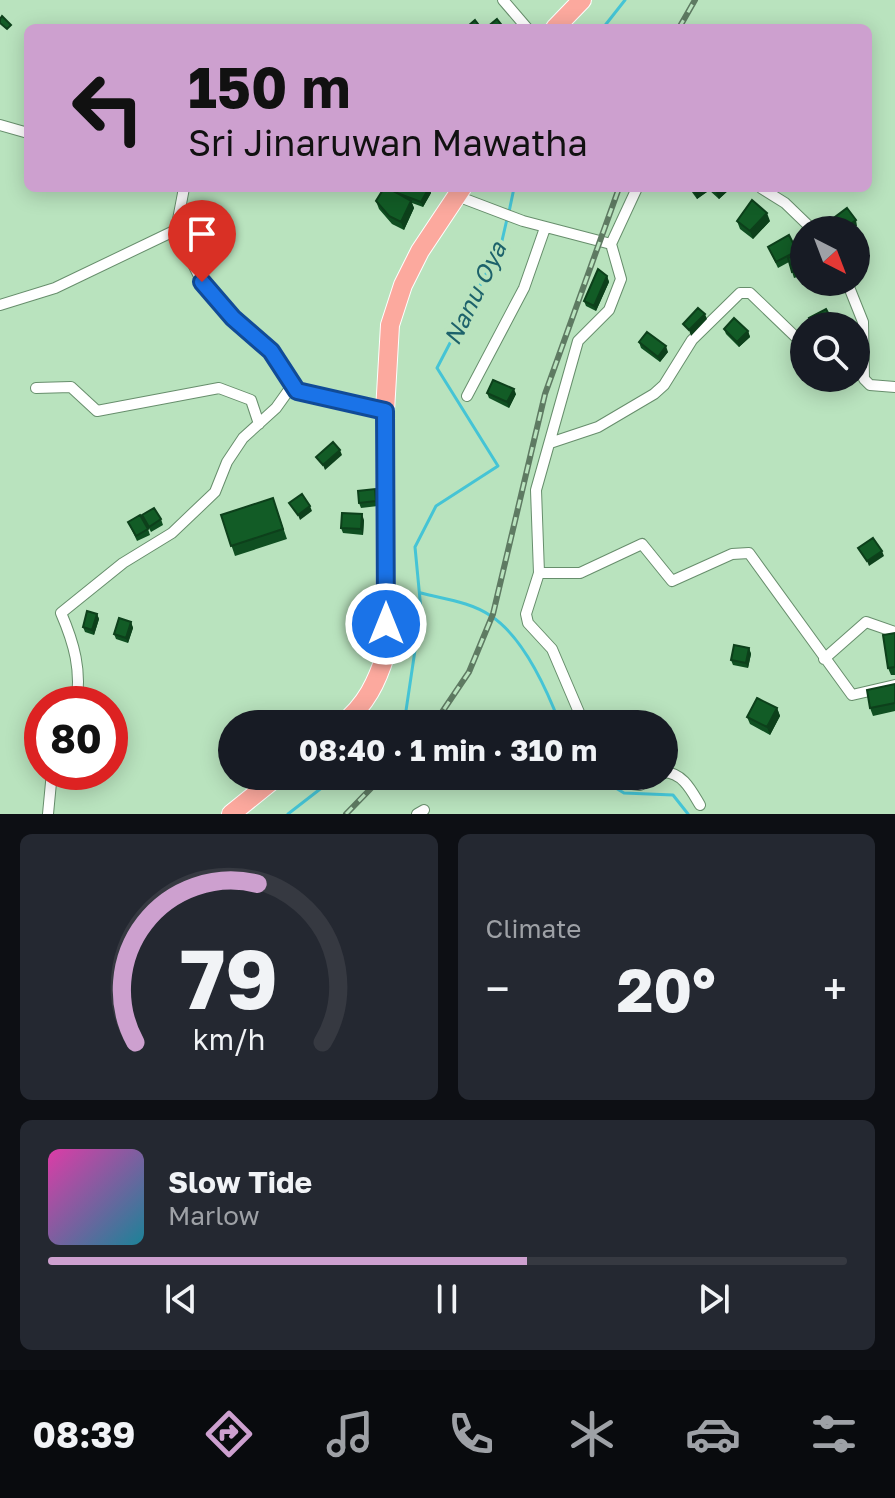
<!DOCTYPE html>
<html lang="en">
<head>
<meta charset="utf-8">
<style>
	:root { --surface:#171b24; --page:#242831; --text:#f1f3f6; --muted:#9ea1a6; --line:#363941; --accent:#cda0cf }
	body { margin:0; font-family:"Golos Text",sans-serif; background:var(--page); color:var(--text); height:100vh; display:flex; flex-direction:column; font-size:30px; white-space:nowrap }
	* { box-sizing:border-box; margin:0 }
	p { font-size:26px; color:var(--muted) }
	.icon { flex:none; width:44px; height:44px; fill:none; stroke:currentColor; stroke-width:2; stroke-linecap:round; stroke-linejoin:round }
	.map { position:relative; height:814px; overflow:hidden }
	.sheet { display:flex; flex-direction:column; gap:20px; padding:20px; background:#0d0f14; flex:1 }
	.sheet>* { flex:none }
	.hud { position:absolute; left:24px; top:24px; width:848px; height:168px; border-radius:12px; box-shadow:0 4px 20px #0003; background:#cda0cf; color:#111; overflow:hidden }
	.needle { width:52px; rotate:138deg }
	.buttons { position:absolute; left:790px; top:216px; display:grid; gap:16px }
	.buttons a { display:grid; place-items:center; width:80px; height:80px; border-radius:50%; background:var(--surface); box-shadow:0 4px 20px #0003; font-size:40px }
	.speed { position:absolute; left:24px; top:686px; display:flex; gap:16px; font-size:40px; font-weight:700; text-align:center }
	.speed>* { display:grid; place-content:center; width:104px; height:104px; border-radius:50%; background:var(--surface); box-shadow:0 4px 20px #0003; line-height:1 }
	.speed .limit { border:12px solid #d22; background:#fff; color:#111 }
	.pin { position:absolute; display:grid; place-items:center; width:68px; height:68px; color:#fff; margin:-82px -34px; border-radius:50% 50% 50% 0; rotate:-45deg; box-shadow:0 0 8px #0007 }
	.pin .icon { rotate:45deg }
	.me { position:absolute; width:88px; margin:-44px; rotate:0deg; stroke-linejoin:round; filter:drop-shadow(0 0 6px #0008) }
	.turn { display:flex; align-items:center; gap:28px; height:168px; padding:0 32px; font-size:36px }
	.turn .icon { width:104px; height:104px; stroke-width:2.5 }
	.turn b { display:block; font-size:56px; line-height:68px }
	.big { font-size:60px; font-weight:700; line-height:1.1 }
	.sheet .tile { flex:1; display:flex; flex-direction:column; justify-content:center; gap:12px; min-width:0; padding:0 28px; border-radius:12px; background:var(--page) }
	.sheet .dial { align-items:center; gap:0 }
	.dial svg { height:208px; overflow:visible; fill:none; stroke:var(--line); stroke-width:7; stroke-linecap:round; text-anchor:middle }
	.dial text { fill:var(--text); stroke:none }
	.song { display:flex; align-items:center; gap:24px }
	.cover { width:96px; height:96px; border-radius:12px; background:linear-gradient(135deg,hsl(320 70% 55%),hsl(190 70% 35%)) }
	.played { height:8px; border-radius:4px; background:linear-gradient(90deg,var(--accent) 60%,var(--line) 60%) }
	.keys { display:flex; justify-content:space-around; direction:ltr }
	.heat { display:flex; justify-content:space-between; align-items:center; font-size:44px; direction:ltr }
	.sheet .tiles { flex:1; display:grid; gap:20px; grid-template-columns:1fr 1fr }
	.tile:last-child { grid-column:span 2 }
	.trip { position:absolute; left:218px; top:710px; width:460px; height:80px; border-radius:40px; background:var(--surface); box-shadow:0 4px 20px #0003; font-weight:700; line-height:80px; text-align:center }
	.tab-bar { display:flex; height:128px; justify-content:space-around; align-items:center; background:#090b0e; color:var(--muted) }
	.tab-bar .icon { width:56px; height:56px }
	.tab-bar .selected { color:var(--accent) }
	.tab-bar b { font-size:36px; color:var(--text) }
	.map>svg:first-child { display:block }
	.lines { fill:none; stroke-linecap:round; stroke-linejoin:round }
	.stream { stroke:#45c4d5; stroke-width:3 }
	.street-casing { stroke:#678e6c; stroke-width:12 }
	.highway-casing { stroke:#fff; stroke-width:20 }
	.street { stroke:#fff; stroke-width:10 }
	.highway { stroke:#fca99e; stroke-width:18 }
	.rail-casing { stroke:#5e7a62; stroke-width:6 }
	.rail { stroke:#b9e3be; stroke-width:3; stroke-dasharray:9; stroke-linecap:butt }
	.wall { fill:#0f4f21 }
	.shaded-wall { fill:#0d401b }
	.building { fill:#125c26; stroke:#0d401b; stroke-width:2 }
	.route-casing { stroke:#114b97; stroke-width:20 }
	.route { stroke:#1a73e8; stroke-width:14 }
	.labels { text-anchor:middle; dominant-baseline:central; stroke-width:8; stroke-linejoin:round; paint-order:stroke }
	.water-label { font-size:24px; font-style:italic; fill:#1d626b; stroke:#b9e3be }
</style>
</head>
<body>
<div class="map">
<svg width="895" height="814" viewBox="0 0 895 814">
	<rect width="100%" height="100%" fill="#b9e3be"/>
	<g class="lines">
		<path class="stream" d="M603,28l22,-28
			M509,212l5,-24
			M421,593c23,6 50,9 70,23 32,21 56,74 69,108
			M404,724l17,-114 -6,-63 21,-41 62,-40 -61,-98 64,-123 6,-26
			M596,776l28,17 49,2 15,19
			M288,814l49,-38"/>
		<g class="street-casing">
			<path id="street" d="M503,0l24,28
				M0,125l28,8
				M184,188l-8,42 26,52 31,36 38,33 20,36 94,24
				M761,188l24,15 28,27
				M457,196l66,25 88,23 26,-56
				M847,282l16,40 1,57 6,6 25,2
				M0,305l55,-17 121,-58
				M36,388l35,-1 26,24 122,-23 32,12 8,24
				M467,396l57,-108 21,-60
				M550,443l48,-16 56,-33 10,-9 28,-45 48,-47h10l54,52
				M539,573h41l62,-29 30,37 60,-27 17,-1 103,142 43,-10
				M824,659l42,-37 29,10
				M76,704c6,-33 -2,-61 -15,-91l62,-50 49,-30 43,-41 12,-30 16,-24 33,-30 15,-21
				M584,724l-32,-75 -24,-26 -2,-9 13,-41 -3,-83 42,-149 31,-31 12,-31 -10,-35
				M664,772c19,1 27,18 36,33
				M618,776l6,7 16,2 17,-9
				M48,814l4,-42
				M417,814l7,-4"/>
		</g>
		<g class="highway-casing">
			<path id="highway" d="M555,28l27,-28
				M342,724c24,-19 35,-42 44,-71l-1,-242 5,-86 13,-40 17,-34 42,-63
				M231,814l47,-38"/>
		</g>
		<use href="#street" class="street"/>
		<use href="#highway" class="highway"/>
		<g class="rail-casing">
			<path id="rail" d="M679,28l16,-28
				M434,724l35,-52 24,-58 52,-220 74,-206
				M346,814l37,-38"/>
		</g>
		<use href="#rail" class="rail"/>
	</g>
	<path class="wall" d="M362,188h19v3z
		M429,188l2,5 -8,14 -11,-4 2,5 -10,22 -12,-6 -13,-15 -3,-8z
		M689,188h42l-12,11 -10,-9 -12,9z
		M737,221h33l-17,18 -13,-10z
		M768,247l29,4 2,4 5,-2v22l-10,3 -5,-16 -11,6z
		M607,276l2,6 -13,29 -10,-5 -2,-5z
		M724,329l24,2 2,6 -11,10 -13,-13z
		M639,342l29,10 -8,10 -19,-14z
		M487,393l29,1 -7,14 -20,-10z
		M376,494l2,12 -17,2 -2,-5z
		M273,498l14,41 -52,17 -14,-41z
		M142,515l19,4 2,6 -12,7z
		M364,520l-1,15 -20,-2 -2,-5z
		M128,522l20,7 2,6 -13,6z
		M97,614l2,5 -5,16 -9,-3 -2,-5z
		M131,622l2,6 -5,15 -12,-4 -2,-5z
		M895,633v42h-4l-3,-7z
		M749,648l2,6 -3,14 -15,-3 -2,-5z
		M895,684v27l-22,5 -3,-8z
		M777,708l3,8 -10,19 -20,-11 -3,-7z"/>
	<path class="shaded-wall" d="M429,188l2,5 -8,14 -2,-5z
		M703,188h6l1,2 -13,9 -1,-5z
		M720,188h11l-12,11 -3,-7z
		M411,201l3,7 -10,22 -3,-8z
		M767,213l3,8 -17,18 -3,-8z
		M856,220l1,6 -6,4h-9z
		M607,276l2,6 -13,29 -2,-5z
		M705,314l2,5 -16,17 -2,-6z
		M748,331l2,6 -11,10 -2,-5z
		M666,346l2,6 -8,10 -2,-5z
		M514,389l2,5 -7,14 -2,-6z
		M340,450l2,5 -17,15 -2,-5z
		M310,506l2,5 -12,9 -2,-5z
		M362,514l2,6 -1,15 -2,-6z
		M882,551l2,5 -15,10 -2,-5z
		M97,614l2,5 -5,16 -2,-5z
		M131,622l2,6 -5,15 -2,-5z
		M749,648l2,6 -3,14 -2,-5z
		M777,708l3,8 -10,19 -3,-8z"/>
	<path class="building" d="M2,16l9,9 -4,4 -7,-6v-4z
		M497,19l7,9h-18z
		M475,20l6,8h-11l-2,-2z
		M384,188h4l23,13 -10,21 -12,-6 -13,-15z
		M388,188h41l-8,14 -24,-9z
		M691,188h12l-7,6z
		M752,200l15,13 -17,18 -13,-10z
		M847,208l9,12 -14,10h-3l-8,-10z
		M789,235l8,16 -21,11 -8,-15z
		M804,253v16l-12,3 -4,-14z
		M598,269l9,7 -13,30 -10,-5z
		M698,308l7,6 -16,16 -6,-6z
		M826,309l8,15 -5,2h-16l-4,-8z
		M734,318l14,13 -11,11 -13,-13z
		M647,332l19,14 -8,11 -19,-15z
		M493,380l21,9 -7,13 -20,-9z
		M333,442l7,8 -17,15 -7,-8z
		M375,489l1,12 -17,2 -1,-12z
		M302,494l8,12 -12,9 -9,-12z
		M273,498l10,31 -52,17 -10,-31z
		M154,508l7,11 -12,8 -7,-12z
		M342,513l20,1 -1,15 -20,-1z
		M140,515l8,14 -12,7 -8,-14z
		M873,538l9,13 -15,10 -9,-13z
		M87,611l10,3 -5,16 -9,-3z
		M119,618l12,4 -5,16 -12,-4z
		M895,633v34l-7,1 -5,-33z
		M734,645l15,3 -3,15 -15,-3z
		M895,684v19l-25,5 -3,-18z
		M757,698l20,10 -10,19 -20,-10z"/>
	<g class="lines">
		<g class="route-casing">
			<path id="route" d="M202,282l31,36 38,33 26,40 88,20 1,213"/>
		</g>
		<use href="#route" class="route"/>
	</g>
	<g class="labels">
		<g class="water-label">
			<text transform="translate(474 293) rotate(-64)">Nanu Oya</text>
		</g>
	</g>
</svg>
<div class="buttons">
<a><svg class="needle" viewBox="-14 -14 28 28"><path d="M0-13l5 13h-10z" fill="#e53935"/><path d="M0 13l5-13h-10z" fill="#9ea1a6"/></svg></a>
<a><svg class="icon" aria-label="search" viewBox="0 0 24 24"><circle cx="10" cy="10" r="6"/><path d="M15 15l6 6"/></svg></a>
</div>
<div class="speed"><div class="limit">80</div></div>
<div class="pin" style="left:202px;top:282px;background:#d93025"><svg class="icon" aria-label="arrive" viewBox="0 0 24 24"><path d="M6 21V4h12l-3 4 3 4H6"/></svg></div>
<svg class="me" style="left:386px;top:624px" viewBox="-20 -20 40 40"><circle r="17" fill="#1a73e8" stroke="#fff" stroke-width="3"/><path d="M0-11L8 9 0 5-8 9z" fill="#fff"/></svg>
<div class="trip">08:40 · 1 min · 310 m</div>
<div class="hud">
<div class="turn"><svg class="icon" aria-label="left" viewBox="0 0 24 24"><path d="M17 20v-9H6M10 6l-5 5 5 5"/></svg><div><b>150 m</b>Sri Jinaruwan Mawatha</div></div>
</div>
</div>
<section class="sheet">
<div class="tiles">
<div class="tile dial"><svg viewBox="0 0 100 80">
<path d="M14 69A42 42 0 1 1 86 69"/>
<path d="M14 69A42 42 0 0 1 61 8" stroke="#cda0cf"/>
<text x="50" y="56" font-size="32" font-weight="700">79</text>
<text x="50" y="72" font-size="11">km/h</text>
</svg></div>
<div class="tile"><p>Climate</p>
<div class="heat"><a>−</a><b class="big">20°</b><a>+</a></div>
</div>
<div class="tile">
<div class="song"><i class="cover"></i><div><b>Slow Tide</b><p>Marlow</p></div></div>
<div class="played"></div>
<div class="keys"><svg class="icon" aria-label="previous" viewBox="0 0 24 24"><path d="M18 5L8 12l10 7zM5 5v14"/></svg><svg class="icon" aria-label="pause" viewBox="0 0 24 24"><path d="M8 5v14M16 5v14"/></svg><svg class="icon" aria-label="next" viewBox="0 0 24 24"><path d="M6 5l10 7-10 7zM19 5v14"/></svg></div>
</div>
</div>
</section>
<nav class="tab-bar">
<b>08:39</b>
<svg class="icon selected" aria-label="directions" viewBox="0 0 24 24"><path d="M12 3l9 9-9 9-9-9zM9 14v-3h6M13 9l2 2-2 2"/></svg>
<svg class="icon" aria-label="music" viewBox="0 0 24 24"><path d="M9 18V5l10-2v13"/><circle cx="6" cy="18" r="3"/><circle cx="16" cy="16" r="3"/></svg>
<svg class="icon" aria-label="phone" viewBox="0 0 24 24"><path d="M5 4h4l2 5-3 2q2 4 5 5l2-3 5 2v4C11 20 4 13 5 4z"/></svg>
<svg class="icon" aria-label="climate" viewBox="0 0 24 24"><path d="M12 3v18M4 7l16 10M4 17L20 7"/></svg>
<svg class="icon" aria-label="car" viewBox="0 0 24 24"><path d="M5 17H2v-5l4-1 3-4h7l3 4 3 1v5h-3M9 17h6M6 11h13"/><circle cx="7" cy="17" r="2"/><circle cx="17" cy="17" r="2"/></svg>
<svg class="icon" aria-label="filters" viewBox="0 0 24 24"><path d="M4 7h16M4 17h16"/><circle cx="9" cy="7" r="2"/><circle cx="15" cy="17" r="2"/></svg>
</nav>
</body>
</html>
